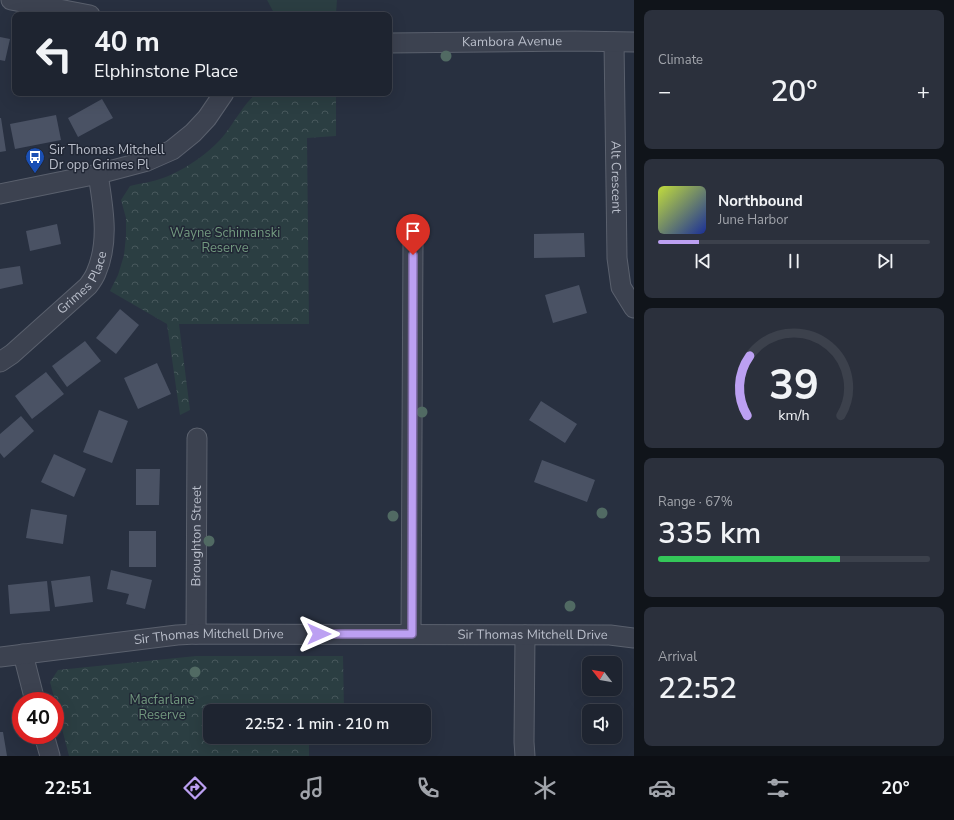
<!DOCTYPE html>
<html lang="en">
<head>
<meta charset="utf-8">
<style>
	:root { --surface:#1e2430; --page:#2b303c; --text:#f1f3f6; --muted:#a1a4ab; --line:#3c414c; --accent:#bca0f2 }
	body { margin:0; font-family:"Nunito Sans",sans-serif; background:var(--page); color:var(--text); height:100vh; display:flex; flex-direction:column; font-size:15px; white-space:nowrap }
	* { box-sizing:border-box; margin:0 }
	p { font-size:13px; color:var(--muted) }
	.icon { flex:none; width:22px; height:22px; fill:none; stroke:currentColor; stroke-width:2; stroke-linecap:round; stroke-linejoin:round }
	.map { position:relative; flex:1; overflow:hidden }
	.drawer { display:flex; flex-direction:column; gap:10px; padding:10px; background:#10141a; width:320px }
	.drawer>* { flex:none }
	.hud { position:absolute; left:12px; top:12px; width:380px; height:84px; border-radius:8px; box-shadow:0 4px 16px #0002,0 0 0 1px var(--line); background:#1e2430; color:var(--text); overflow:hidden }
	.needle { width:26px; rotate:301deg }
	.buttons { position:absolute; left:582px; top:656px; display:grid; gap:8px }
	.buttons a { display:grid; place-items:center; width:40px; height:40px; border-radius:8px; background:var(--surface); box-shadow:0 4px 16px #0002,0 0 0 1px var(--line); font-size:20px }
	.speed { position:absolute; left:12px; top:692px; display:flex; gap:8px; font-size:20px; font-weight:700; text-align:center }
	.speed>* { display:grid; place-content:center; width:52px; height:52px; border-radius:50%; background:var(--surface); box-shadow:0 4px 16px #0002,0 0 0 1px var(--line); line-height:1 }
	.speed .limit { border:6px solid #d22; background:#fff; color:#111 }
	.pin { position:absolute; display:grid; place-items:center; width:34px; height:34px; color:#fff; margin:-41px -17px; border-radius:50% 50% 50% 0; rotate:-45deg; box-shadow:0 0 4px #0007 }
	.pin .icon { rotate:45deg }
	.me { position:absolute; width:44px; margin:-22px; rotate:90deg; stroke-linejoin:round; filter:drop-shadow(0 0 3px #0008) }
	.turn { display:flex; align-items:center; gap:14px; height:84px; padding:0 16px; font-size:18px }
	.turn .icon { width:52px; height:52px; stroke-width:2.5 }
	.turn b { display:block; font-size:28px; line-height:34px }
	.big { font-size:30px; font-weight:600; line-height:1.1 }
	.drawer .widget { flex:1; display:flex; flex-direction:column; justify-content:center; gap:6px; min-width:0; padding:0 14px; border-radius:8px; background:var(--page) }
	.drawer .dial { align-items:center; gap:0 }
	.dial svg { height:104px; overflow:visible; fill:none; stroke:var(--line); stroke-width:7; stroke-linecap:round; text-anchor:middle }
	.dial text { fill:var(--text); stroke:none }
	.song { display:flex; align-items:center; gap:12px }
	.cover { width:48px; height:48px; border-radius:6px; background:linear-gradient(135deg,hsl(70 70% 55%),hsl(230 70% 35%)) }
	.played { height:4px; border-radius:2px; background:linear-gradient(90deg,var(--accent) 15%,var(--line) 15%) }
	.keys { display:flex; justify-content:space-around; direction:ltr }
	.heat { display:flex; justify-content:space-between; align-items:center; font-size:22px; direction:ltr }
	.charge { height:6px; border-radius:3px; background:linear-gradient(90deg,#34c759 67%,var(--line) 0) }
	.trip { position:absolute; left:203px; top:704px; width:228px; height:40px; border-radius:8px; background:var(--surface); box-shadow:0 4px 16px #0002,0 0 0 1px var(--line); font-weight:600; line-height:40px; text-align:center }
	.tabs { display:flex; height:64px; justify-content:space-around; align-items:center; background:#0c0e13; color:var(--muted) }
	.tabs .icon { width:28px; height:28px }
	.tabs .current { color:var(--accent) }
	.tabs b { font-size:18px; color:var(--text) }
	main { display:flex; flex:1; min-height:0 }
	.map>svg:first-child { display:block }
	.green { fill:#2b3e42 }
	.forest { fill:url(#forest-crowns) }
	.building { fill:#4a5264 }
	.lines { fill:none; stroke-linecap:round; stroke-linejoin:round }
	.minor-casing { stroke:#5a606d; stroke-width:21 }
	.minor { stroke:#3c4250; stroke-width:19 }
	.tree { fill:#516a63 }
	.route-casing { stroke:#7a689d; stroke-width:10 }
	.route { stroke:#bca0f2; stroke-width:7 }
	.labels { text-anchor:middle; dominant-baseline:central; stroke-width:3; stroke-linejoin:round; paint-order:stroke }
	.street-label { font-size:13px; fill:#b9beca; stroke:#212735 }
	.poi-label { font-size:13px; fill:#b9beca; stroke:#212735; text-anchor:start }
	.park-label { font-size:13px; fill:#72997f; stroke:#212735 }
</style>
</head>
<body>
<main>
<div class="map">
<svg width="634" height="756" viewBox="0 0 634 756">
	<defs>
		<pattern id="forest-crowns" width="20" height="18" patternUnits="userSpaceOnUse"><rect width="20" height="18" fill="#2b3e42"/><path d="M2 6a3 3 0 1 1 6 0M12 15a3 3 0 1 1 6 0" fill="none" stroke="#48585c"/></pattern>
	</defs>
	<rect width="100%" height="100%" fill="#283040"/>
	<path class="green" d="M267,0h70l-1,15h-61z"/>
	<path class="forest" d="M257,93h79v43l-29,2 2,186h-130l11,86 -10,5 -13,-91 -57,-33 8,-16 6,-20 2,-19v-18l-5,-18 9,-14c11,-3 23,-4 33,-8 22,-8 48,-26 62,-44 11,-14 18,-29 32,-41z
		M196,656h147l1,55h-134v26h134v5h-35v14h-240l-19,-74 8,-12z"/>
	<path class="building" d="M0,37l10,2 -5,22 -5,-1z
		M102,99l11,19 -35,19 -10,-19z
		M56,115l5,25 -46,9 -5,-25z
		M0,118h1l5,33 -6,1z
		M57,224l4,20 -31,7 -4,-20z
		M584,233l1,24 -51,1v-24z
		M20,266l3,18 -23,5v-20z
		M579,285l8,28 -34,10 -8,-28z
		M120,309l19,16 -23,29 -20,-16z
		M85,341l16,20 -34,26 -15,-21z
		M157,363l14,31 -33,15 -14,-31z
		M46,372l18,22 -32,25 -17,-23z
		M541,401l36,23 -12,19 -36,-23z
		M99,410l29,11 -16,42 -29,-11z
		M21,416l13,15 -30,27 -4,-5v-19z
		M54,454l32,15 -12,28 -33,-15z
		M542,460l53,20 -8,22 -53,-20z
		M136,469h24l-1,36h-23z
		M31,509l36,6 -4,29 -37,-6z
		M129,531h27v36h-27z
		M111,570l41,10 -7,29 -19,-5 3,-10 -22,-5z
		M90,576l3,26 -38,5 -4,-26z
		M47,581l3,30 -40,3 -2,-29z
		M0,732h3l4,24h-7z"/>
	<g class="lines">
		<g class="minor-casing">
			<g id="minor">
				<path d="M11,0l79,15"/>
				<path id="s1" d="M614,42l3,216 4,29 13,21"/>
				<path id="s2" d="M389,43l186,-2 59,1"/>
				<path d="M0,194l98,-20 49,-13 25,-11 21,-17 14,-15 17,-25"/>
				<path id="s3" d="M0,362l12,-8 76,-68c3,-4 6,-8 8,-13 14,-32 7,-66 2,-99"/>
				<path id="s4" d="M196,634l1,-196"/>
				<path d="M411,634l2,-394"/>
				<path d="M525,635l-1,107 1,14"/>
				<path d="M23,654l12,47"/>
				<path id="s5" d="M0,657l177,-22 19,-1 414,1 24,3"/>
				<path d="M44,735l6,21"/>
			</g>
		</g>
		<use href="#minor" class="minor"/>
	</g>
	<g class="tree">
		<circle cx="446" cy="56" r="5.5"/>
		<circle cx="422" cy="412" r="5.5"/>
		<circle cx="602" cy="513" r="5.5"/>
		<circle cx="393" cy="516" r="5.5"/>
		<circle cx="209" cy="541" r="5.5"/>
		<circle cx="570" cy="606" r="5.5"/>
		<circle cx="195" cy="672" r="5.5"/>
	</g>
	<g class="lines">
		<g class="route-casing">
			<path id="route" d="M319,634h93l1,-379"/>
		</g>
		<use href="#route" class="route"/>
	</g>
	<defs>
		<g id="bus-pin" transform="scale(1)"><path d="M0 17L-7.5 6A9.5 9.5 0 1 1 7.5 6Z" fill="#1a4fb4" stroke="#212735"/><path d="M-5-6H5V4H4V6H2V4H-2V6H-4V4H-5ZM-3.5-4V0h7V-4ZM-3.5 1.2v1.5H-2V1.2ZM2 1.2v1.5H3.5V1.2Z" fill="#fff"/></g>
	</defs>
	<g fill-rule="evenodd">
		<use href="#bus-pin" x="35" y="157"/>
	</g>
	<g class="labels">
		<g class="street-label">
			<text stroke="none"><textPath href="#s2" startOffset="123">Kambora Avenue</textPath></text>
			<text stroke="none"><textPath href="#s1" startOffset="135">Alt Crescent</textPath></text>
			<text stroke="none"><textPath href="#s3" startOffset="116">Grimes Place</textPath></text>
			<text stroke="none"><textPath href="#s4" startOffset="98">Broughton Street</textPath></text>
			<text stroke="none"><textPath href="#s5" startOffset="534">Sir Thomas Mitchell Drive</textPath></text>
			<text stroke="none"><textPath href="#s5" startOffset="210">Sir Thomas Mitchell Drive</textPath></text>
		</g>
		<g class="poi-label">
			<text x="49" y="150">Sir Thomas Mitchell<tspan x="49" dy="15">Dr opp Grimes Pl</tspan></text>
		</g>
		<g class="park-label">
			<text x="225" y="233">Wayne Schimanski<tspan x="225" dy="15">Reserve</tspan></text>
			<text x="162" y="700">Macfarlane<tspan x="162" dy="15">Reserve</tspan></text>
		</g>
	</g>
</svg>
<div class="buttons">
<a><svg class="needle" viewBox="-14 -14 28 28"><path d="M0-13l5 13h-10z" fill="#e53935"/><path d="M0 13l5-13h-10z" fill="#a1a4ab"/></svg></a>
<a><svg class="icon" aria-label="sound" viewBox="0 0 24 24"><path d="M4 9h4l5-4v14l-5-4H4zM17 9q2 3 0 6"/></svg></a>
</div>
<div class="speed"><div class="limit">40</div></div>
<div class="pin" style="left:413px;top:255px;background:#d93025"><svg class="icon" aria-label="arrive" viewBox="0 0 24 24"><path d="M6 21V4h12l-3 4 3 4H6"/></svg></div>
<svg class="me" style="left:319px;top:634px" viewBox="-20 -20 40 40"><path d="M0-17L14 15 0 8-14 15z" fill="#bca0f2" stroke="#fff" stroke-width="4"/></svg>
<div class="trip">22:52 · 1 min · 210 m</div>
<div class="hud">
<div class="turn"><svg class="icon" aria-label="left" viewBox="0 0 24 24"><path d="M17 20v-9H6M10 6l-5 5 5 5"/></svg><div><b>40 m</b>Elphinstone Place</div></div>
</div>
</div>
<section class="drawer">
<div class="widget"><p>Climate</p>
<div class="heat"><a>−</a><b class="big">20°</b><a>+</a></div>
</div>
<div class="widget">
<div class="song"><i class="cover"></i><div><b>Northbound</b><p>June Harbor</p></div></div>
<div class="played"></div>
<div class="keys"><svg class="icon" aria-label="previous" viewBox="0 0 24 24"><path d="M18 5L8 12l10 7zM5 5v14"/></svg><svg class="icon" aria-label="pause" viewBox="0 0 24 24"><path d="M8 5v14M16 5v14"/></svg><svg class="icon" aria-label="next" viewBox="0 0 24 24"><path d="M6 5l10 7-10 7zM19 5v14"/></svg></div>
</div>
<div class="widget dial"><svg viewBox="0 0 100 80">
<path d="M14 69A42 42 0 1 1 86 69"/>
<path d="M14 69A42 42 0 0 1 16 23" stroke="#bca0f2"/>
<text x="50" y="56" font-size="32" font-weight="700">39</text>
<text x="50" y="72" font-size="11">km/h</text>
</svg></div>
<div class="widget"><p>Range · 67%</p><b class="big">335 km</b><div class="charge"></div></div>
<div class="widget"><p>Arrival</p><b class="big">22:52</b></div>
</section>
</main>
<nav class="tabs">
<b>22:51</b>
<svg class="icon current" aria-label="directions" viewBox="0 0 24 24"><path d="M12 3l9 9-9 9-9-9zM9 14v-3h6M13 9l2 2-2 2"/></svg>
<svg class="icon" aria-label="music" viewBox="0 0 24 24"><path d="M9 18V5l10-2v13"/><circle cx="6" cy="18" r="3"/><circle cx="16" cy="16" r="3"/></svg>
<svg class="icon" aria-label="phone" viewBox="0 0 24 24"><path d="M5 4h4l2 5-3 2q2 4 5 5l2-3 5 2v4C11 20 4 13 5 4z"/></svg>
<svg class="icon" aria-label="climate" viewBox="0 0 24 24"><path d="M12 3v18M4 7l16 10M4 17L20 7"/></svg>
<svg class="icon" aria-label="car" viewBox="0 0 24 24"><path d="M5 17H2v-5l4-1 3-4h7l3 4 3 1v5h-3M9 17h6M6 11h13"/><circle cx="7" cy="17" r="2"/><circle cx="17" cy="17" r="2"/></svg>
<svg class="icon" aria-label="filters" viewBox="0 0 24 24"><path d="M4 7h16M4 17h16"/><circle cx="9" cy="7" r="2"/><circle cx="15" cy="17" r="2"/></svg>
<b>20°</b>
</nav>
</body>
</html>
